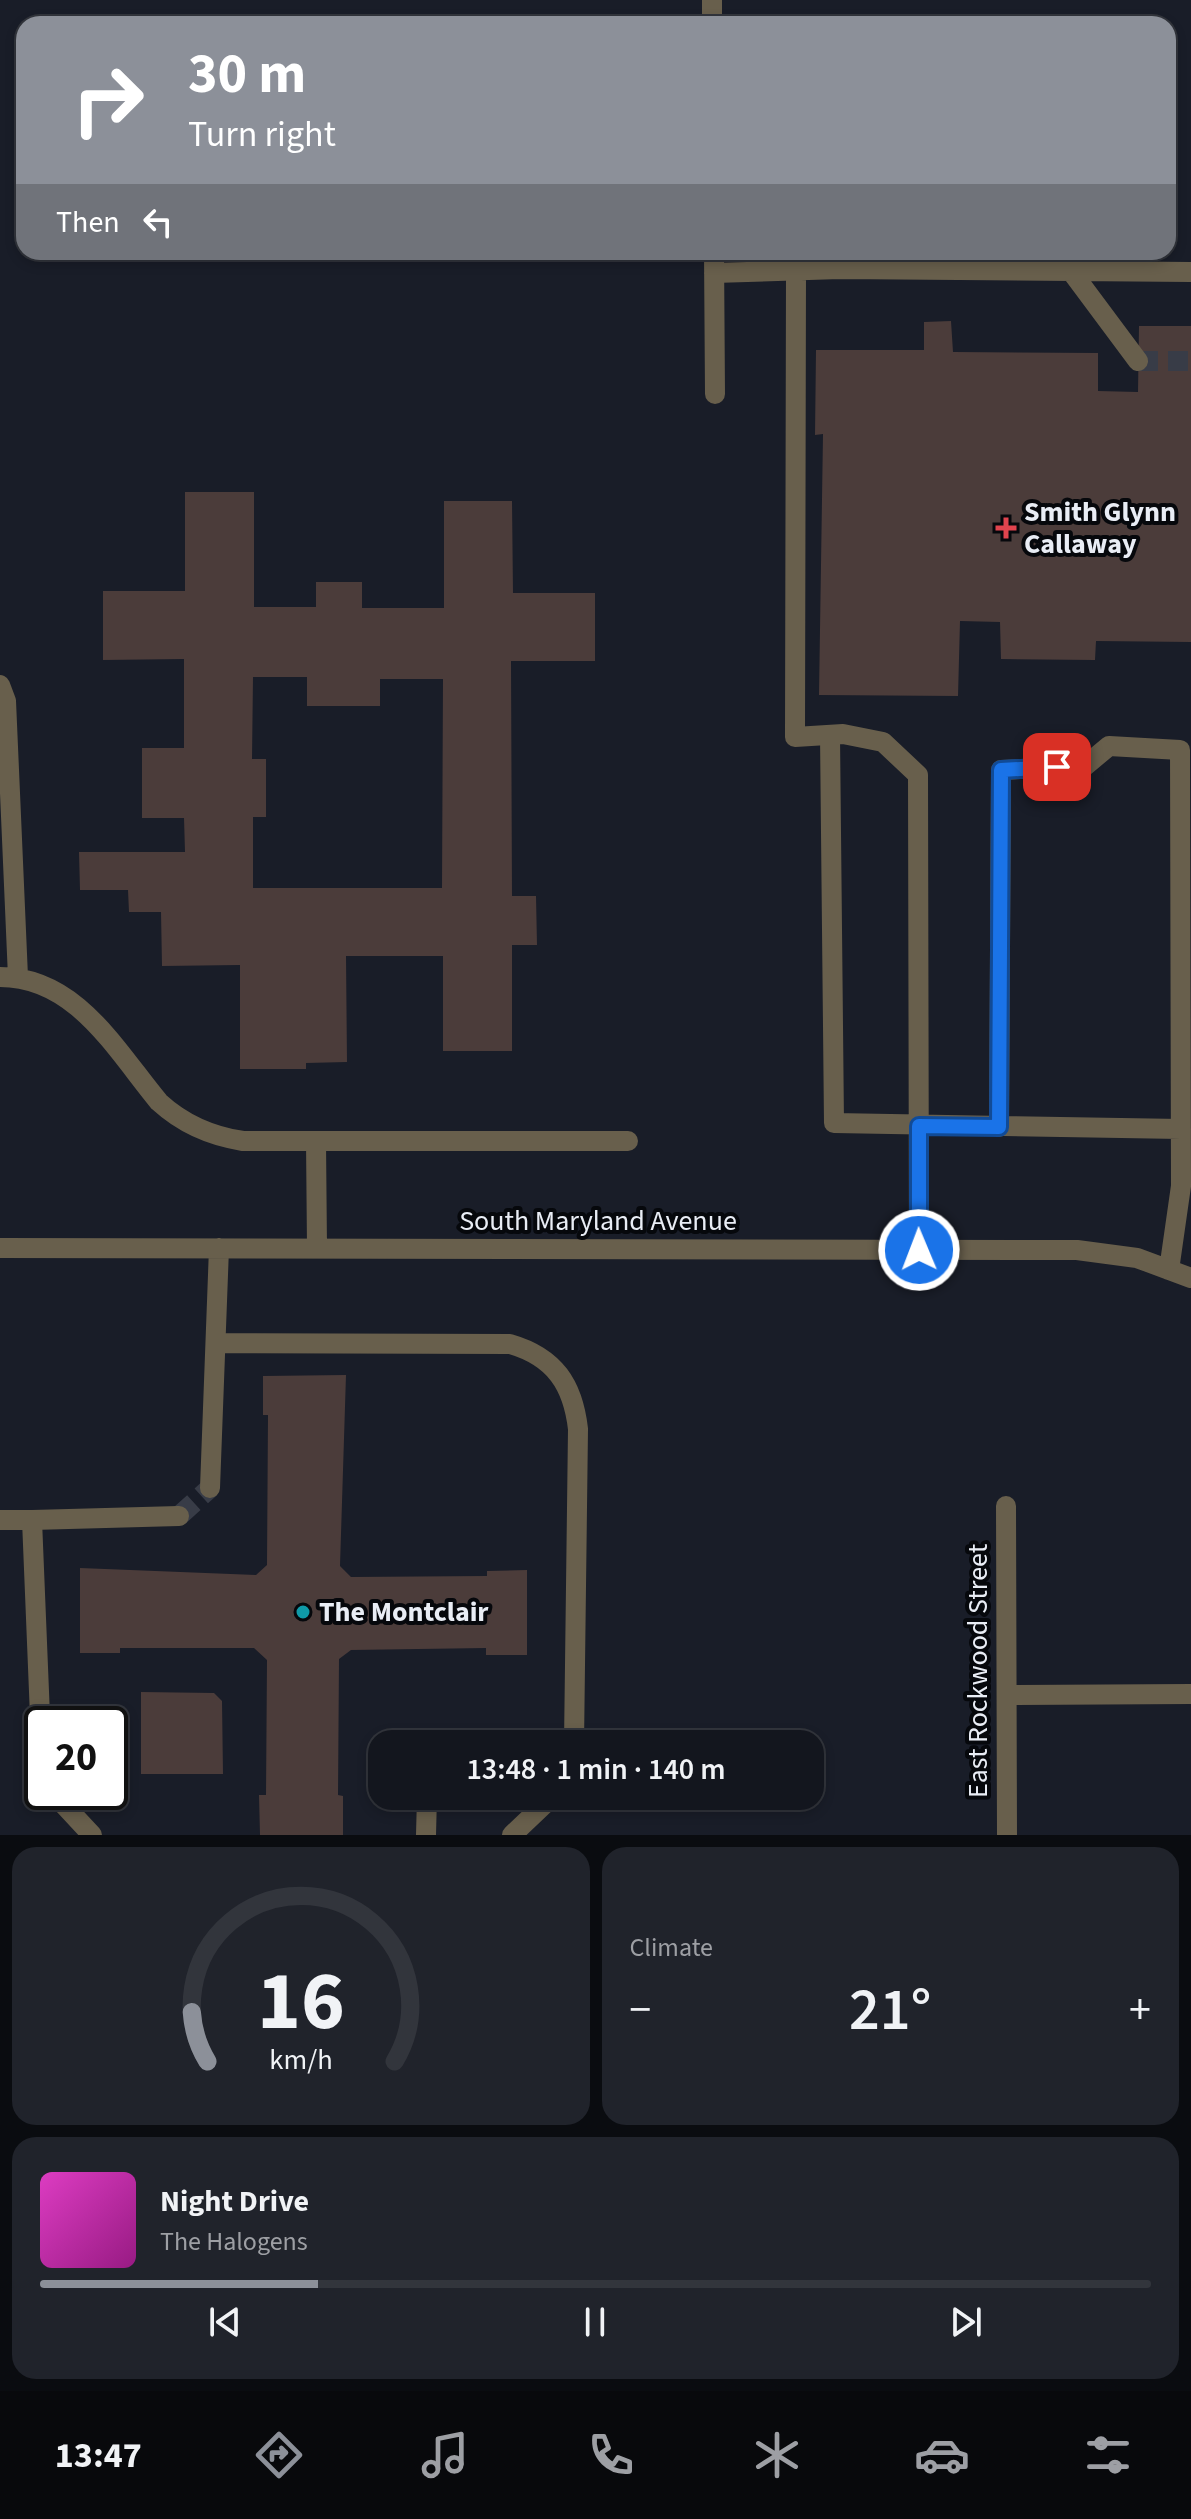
<!DOCTYPE html>
<html lang="en">
<head>
<meta charset="utf-8">
<style>
	:root { --surface:#13161e; --page:#20232b; --text:#f1f3f6; --muted:#9d9fa4; --line:#32353c; --accent:#8c9099 }
	body { margin:0; font-family:"Source Sans 3",sans-serif; background:var(--page); color:var(--text); height:100vh; display:flex; flex-direction:column; font-size:30px; white-space:nowrap }
	* { box-sizing:border-box; margin:0 }
	p { font-size:26px; color:var(--muted) }
	.icon { flex:none; width:44px; height:44px; fill:none; stroke:currentColor; stroke-width:2; stroke-linecap:round; stroke-linejoin:round }
	.map { position:relative; height:1835px; overflow:hidden }
	.panel { display:flex; flex-direction:column; gap:12px; padding:12px; background:#0a0c10; flex:1 }
	.panel>* { flex:none }
	.guide { position:absolute; left:16px; top:16px; width:1160px; height:244px; border-radius:24px; box-shadow:0 4px 12px #0003,0 0 0 2px var(--line); background:#8c9099; color:#fff; overflow:hidden }
	.speed { position:absolute; left:24px; top:1706px; display:flex; gap:16px; font-size:40px; font-weight:700; text-align:center }
	.speed>* { display:grid; place-content:center; width:104px; height:104px; border-radius:50%; background:var(--surface); box-shadow:0 4px 12px #0003,0 0 0 2px var(--line); line-height:1 }
	.speed .limit { border:4px solid #111; border-radius:12px; background:#fff; color:#111 }
	.pin { position:absolute; display:grid; place-items:center; width:68px; height:68px; color:#fff; margin:-34px; border-radius:16px; box-shadow:0 4px 12px #0006 }
	.me { position:absolute; width:88px; margin:-44px; rotate:359deg; stroke-linejoin:round; filter:drop-shadow(0 0 6px #0008) }
	.turn { display:flex; align-items:center; gap:28px; height:168px; padding:0 40px; font-size:36px }
	.turn .icon { width:104px; height:104px; stroke-width:2.5 }
	.turn b { display:block; font-size:56px; line-height:68px }
	.then { display:flex; align-items:center; height:76px; padding:0 40px; background:#0003; gap:16px; font-size:30px }
	.big { font-size:60px; font-weight:600; line-height:1.1 }
	.panel .tile { flex:1; display:flex; flex-direction:column; justify-content:center; gap:12px; min-width:0; padding:0 28px; border-radius:24px; background:var(--page) }
	.panel .dial { align-items:center; gap:0 }
	.dial svg { height:208px; overflow:visible; fill:none; stroke:var(--line); stroke-width:7; stroke-linecap:round; text-anchor:middle }
	.dial text { fill:var(--text); stroke:none }
	.song { display:flex; align-items:center; gap:24px }
	.cover { width:96px; height:96px; border-radius:12px; background:linear-gradient(135deg,hsl(310 70% 55%),hsl(310 70% 35%)) }
	.played { height:8px; border-radius:4px; background:linear-gradient(90deg,var(--accent) 25%,var(--line) 25%) }
	.keys { display:flex; justify-content:space-around; direction:ltr }
	.heat { display:flex; justify-content:space-between; align-items:center; font-size:44px; direction:ltr }
	.panel .tiles { flex:1; display:grid; gap:12px; grid-template-columns:1fr 1fr }
	.tile:last-child { grid-column:span 2 }
	.trip { position:absolute; left:368px; top:1730px; width:456px; height:80px; border-radius:24px; background:var(--surface); box-shadow:0 4px 12px #0003,0 0 0 2px var(--line); font-weight:600; line-height:80px; text-align:center }
	.menu { display:flex; height:128px; justify-content:space-around; align-items:center; background:#08090c; color:var(--muted) }
	.menu .icon { width:56px; height:56px }
	.menu .selected { color:var(--accent) }
	.menu b { font-size:36px; color:var(--text) }
	.map>svg:first-child { display:block }
	.building { fill:#4b3c3a; fill-rule:evenodd }
	.lines { fill:none; stroke-linecap:round; stroke-linejoin:round }
	.minor-tunnel { stroke:#383c47; stroke-width:20; stroke-dasharray:20 10; stroke-linecap:butt }
	.minor { stroke:#685f4c; stroke-width:20 }
	.route-casing { stroke:#114b97; stroke-width:20 }
	.route { stroke:#1a73e8; stroke-width:14 }
	.health-dot { fill:#e0444e; stroke:#06080c; stroke-width:3 }
	.culture-dot { fill:#0f9aa8; stroke:#06080c; stroke-width:3 }
	.labels { text-anchor:middle; dominant-baseline:central; stroke-width:8; stroke-linejoin:round; paint-order:stroke }
	.poi-label { font-size:28px; font-weight:bold; fill:#e9edf5; stroke:#06080c; text-anchor:start }
	.street-label { font-size:28px; fill:#e9edf5; stroke:#06080c }
</style>
</head>
<body>
<div class="map">
<svg width="1191" height="1835" viewBox="0 0 1191 1835">
	<rect width="100%" height="100%" fill="#191d28"/>
	<path class="building" d="M951,321l2,31 145,1v38l40,1 1,-66h52v316l-95,-1 -1,19 -94,-1 -1,-37 -40,-1 -2,75 -139,-1 4,-261 -8,1 1,-85h108v-28z
		M185,492h69v115h62v-25h46v26h82v-107h68l1,92h82v68h-84l1,235h24l1,49h-25v106h-69v-95h-97l1,106 -41,1v6h-66v-104l-78,1 -1,-54h-32l-1,-22h-48l-1,-38h106l-1,-34h-42v-70h42v-89l-81,1v-69h82zM253,677h54v29h73v-27h63l-1,209h-189v-71h13v-58h-14z
		M346,1375l-6,191 11,11 136,-1v-5l40,-1v85h-41v-7l-135,2 -12,9 -1,136 5,1v39h-83l-1,-40h7l1,-135 -13,-12h-134v5h-40v-85l176,7 11,-10 1,-150h-5v-39z
		M141,1692l73,1 8,8 1,73h-82z"/>
	<g class="lines">
		<path class="minor-tunnel" d="M1138,361h53
			M179,1516l31,-28"/>
		<path class="minor" d="M712,0v24
			M714,252l1,142
			M796,271l-1,466 48,-3 40,8 35,33 1,475
			M1071,271l67,90
			M714,273l126,-4 351,3
			M0,685l6,16 12,276
			M830,735l4,388 347,6
			M0,977c76,0 115,72 159,125 24,22 51,34 84,39h385
			M999,1127l2,-357 84,-4 24,-20 71,4 1,436 -12,84
			M316,1141l1,107
			M0,1248l1077,2 60,8 54,20
			M217,1343l293,1c45,13 63,41 68,85l-4,315
			M210,1488l9,-240
			M1006,1506l1,329
			M0,1520h32l10,245
			M32,1520l147,-4
			M1007,1695l184,-1
			M466,1744l5,-5 103,-1
			M52,1792l40,43
			M426,1835l1,-39
			M512,1835l41,-39"/>
	</g>
	<g class="lines">
		<g class="route-casing">
			<path id="route" d="M919,1250v-124l80,1 2,-357 56,-3"/>
		</g>
		<use href="#route" class="route"/>
	</g>
	<path class="health-dot" d="M1002 516h8v8h8v8h-8v8h-8v-8h-8v-8h8z"/>
	<circle class="culture-dot" cx="303" cy="1612" r="8"/>
	<g class="labels">
		<g class="poi-label">
			<text x="1024" y="512">Smith Glynn<tspan x="1024" dy="32">Callaway</tspan></text>
			<text x="319" y="1612">The Montclair</text>
		</g>
		<g class="street-label">
			<text x="598" y="1221">South Maryland Avenue</text>
			<text transform="translate(978 1671) rotate(-90)">East Rockwood Street</text>
		</g>
	</g>
</svg>
<div class="speed"><div class="limit">20</div></div>
<div class="pin" style="left:1057px;top:767px;background:#d93025"><svg class="icon" aria-label="arrive" viewBox="0 0 24 24"><path d="M6 21V4h12l-3 4 3 4H6"/></svg></div>
<svg class="me" style="left:919px;top:1250px" viewBox="-20 -20 40 40"><circle r="17" fill="#1a73e8" stroke="#fff" stroke-width="3"/><path d="M0-11L8 9 0 5-8 9z" fill="#fff"/></svg>
<div class="trip">13:48 · 1 min · 140 m</div>
<div class="guide">
<div class="turn"><svg class="icon" aria-label="right" viewBox="0 0 24 24"><path d="M7 20v-9h11M14 6l5 5-5 5"/></svg><div><b>30 m</b>Turn right</div></div>
<div class="then">Then<svg class="icon" aria-label="left" viewBox="0 0 24 24"><path d="M17 20v-9H6M10 6l-5 5 5 5"/></svg></div>
</div>
</div>
<section class="panel">
<div class="tiles">
<div class="tile dial"><svg viewBox="0 0 100 80">
<path d="M14 69A42 42 0 1 1 86 69"/>
<path d="M14 69A42 42 0 0 1 8 50" stroke="#8c9099"/>
<text x="50" y="56" font-size="32" font-weight="700">16</text>
<text x="50" y="72" font-size="11">km/h</text>
</svg></div>
<div class="tile"><p>Climate</p>
<div class="heat"><a>−</a><b class="big">21°</b><a>+</a></div>
</div>
<div class="tile">
<div class="song"><i class="cover"></i><div><b>Night Drive</b><p>The Halogens</p></div></div>
<div class="played"></div>
<div class="keys"><svg class="icon" aria-label="previous" viewBox="0 0 24 24"><path d="M18 5L8 12l10 7zM5 5v14"/></svg><svg class="icon" aria-label="pause" viewBox="0 0 24 24"><path d="M8 5v14M16 5v14"/></svg><svg class="icon" aria-label="next" viewBox="0 0 24 24"><path d="M6 5l10 7-10 7zM19 5v14"/></svg></div>
</div>
</div>
</section>
<nav class="menu">
<b>13:47</b>
<svg class="icon selected" aria-label="directions" viewBox="0 0 24 24"><path d="M12 3l9 9-9 9-9-9zM9 14v-3h6M13 9l2 2-2 2"/></svg>
<svg class="icon" aria-label="music" viewBox="0 0 24 24"><path d="M9 18V5l10-2v13"/><circle cx="6" cy="18" r="3"/><circle cx="16" cy="16" r="3"/></svg>
<svg class="icon" aria-label="phone" viewBox="0 0 24 24"><path d="M5 4h4l2 5-3 2q2 4 5 5l2-3 5 2v4C11 20 4 13 5 4z"/></svg>
<svg class="icon" aria-label="climate" viewBox="0 0 24 24"><path d="M12 3v18M4 7l16 10M4 17L20 7"/></svg>
<svg class="icon" aria-label="car" viewBox="0 0 24 24"><path d="M5 17H2v-5l4-1 3-4h7l3 4 3 1v5h-3M9 17h6M6 11h13"/><circle cx="7" cy="17" r="2"/><circle cx="17" cy="17" r="2"/></svg>
<svg class="icon" aria-label="filters" viewBox="0 0 24 24"><path d="M4 7h16M4 17h16"/><circle cx="9" cy="7" r="2"/><circle cx="15" cy="17" r="2"/></svg>
</nav>
</body>
</html>
